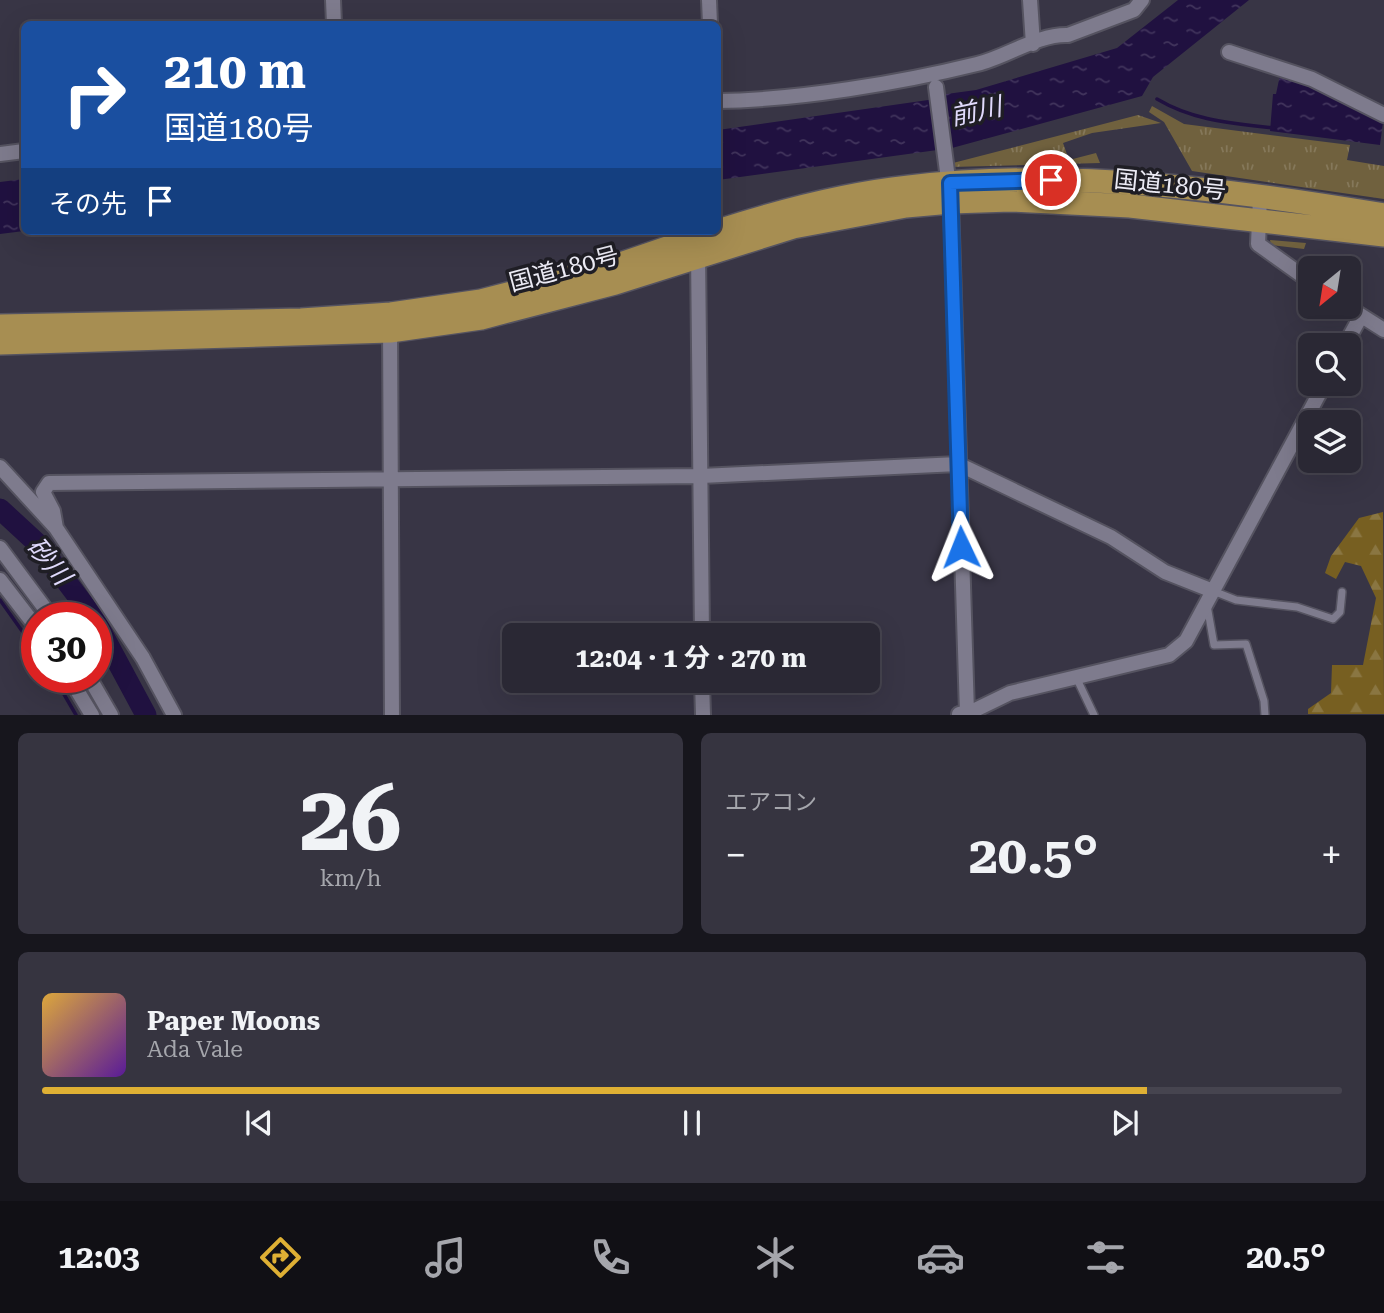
<!DOCTYPE html>
<html lang="ja">
<head>
<meta charset="utf-8">
<style>
	:root { --surface:#2a2834; --page:#363440; --text:#f1f3f6; --muted:#a5a6ac; --line:#46444f; --accent:#dfb034 }
	body { margin:0; font-family:"Roboto Serif","Noto Sans JP",serif; background:var(--page); color:var(--text); height:100vh; display:flex; flex-direction:column; font-size:26px; white-space:nowrap }
	* { box-sizing:border-box; margin:0 }
	p { font-size:23px; color:var(--muted) }
	.icon { flex:none; width:38px; height:38px; fill:none; stroke:currentColor; stroke-width:2; stroke-linecap:round; stroke-linejoin:round }
	.map { position:relative; height:715px; overflow:hidden }
	.panel { display:flex; flex-direction:column; gap:18px; padding:18px; background:#17161d; flex:1 }
	.panel>* { flex:none }
	.guide { position:absolute; left:21px; top:21px; width:700px; height:214px; border-radius:10px; box-shadow:0 7px 28px #0002,0 0 0 2px var(--line); background:#1a4fa0; color:#fff; overflow:hidden }
	.needle { width:46px; rotate:210deg }
	.buttons { position:absolute; left:1298px; top:256px; display:grid; gap:14px }
	.buttons a { display:grid; place-items:center; width:63px; height:63px; border-radius:10px; background:var(--surface); box-shadow:0 7px 28px #0002,0 0 0 2px var(--line); font-size:35px }
	.speed { position:absolute; left:21px; top:602px; display:flex; gap:14px; font-size:35px; font-weight:700; text-align:center }
	.speed>* { display:grid; place-content:center; width:91px; height:91px; border-radius:50%; background:var(--surface); box-shadow:0 7px 28px #0002,0 0 0 2px var(--line); line-height:1 }
	.speed .limit { border:10px solid #d22; background:#fff; color:#111 }
	.pin { position:absolute; display:grid; place-items:center; width:60px; height:60px; color:#fff; margin:-30px; border:4px solid #fff; border-radius:50%; box-shadow:0 2px 7px #0007 }
	.me { position:absolute; width:77px; margin:-38px; rotate:358deg; stroke-linejoin:round; filter:drop-shadow(0 0 5px #0008) }
	.turn { display:flex; align-items:center; gap:24px; height:147px; padding:0 28px; font-size:32px }
	.turn .icon { width:91px; height:91px; stroke-width:2.5 }
	.turn b { display:block; font-size:49px; line-height:60px }
	.then { display:flex; align-items:center; height:66px; padding:0 28px; background:#0003; gap:14px; font-size:26px }
	.big { font-size:52px; font-weight:700; line-height:1.1 }
	.panel .widget { flex:1; display:flex; flex-direction:column; justify-content:center; gap:10px; min-width:0; padding:0 24px; border-radius:10px; background:var(--page) }
	.panel .dial { align-items:center; gap:0 }
	.dial b { font-size:91px; line-height:1 }
	.song { display:flex; align-items:center; gap:21px }
	.cover { width:84px; height:84px; border-radius:10px; background:linear-gradient(135deg,hsl(40 70% 55%),hsl(270 70% 35%)) }
	.played { height:7px; border-radius:4px; background:linear-gradient(90deg,var(--accent) 85%,var(--line) 85%) }
	.keys { display:flex; justify-content:space-around; direction:ltr }
	.heat { display:flex; justify-content:space-between; align-items:center; font-size:38px; direction:ltr }
	.panel .tiles { flex:1; display:grid; gap:18px; grid-template-columns:1fr 1fr }
	.widget:last-child { grid-column:span 2 }
	.trip { position:absolute; left:502px; top:623px; width:378px; height:70px; border-radius:10px; background:var(--surface); box-shadow:0 7px 28px #0002,0 0 0 2px var(--line); font-weight:700; line-height:70px; text-align:center }
	.dock { display:flex; height:112px; justify-content:space-around; align-items:center; background:#111015; color:var(--muted) }
	.dock .icon { width:49px; height:49px }
	.dock .current { color:var(--accent) }
	.dock b { font-size:32px; color:var(--text) }
	.map>svg:first-child { display:block }
	.grass { fill:url(#grass-tufts) }
	.forest { fill:url(#forest-firs) }
	.water { fill:url(#water-ripples) }
	.lines { fill:none; stroke-linecap:round; stroke-linejoin:round }
	.stream { stroke:#201140; stroke-width:3.5 }
	.river { stroke:#201140; stroke-width:21 }
	.service-casing { stroke:#555360; stroke-width:10 }
	.minor-casing { stroke:#555360; stroke-width:18 }
	.trunk-casing { stroke:#555360; stroke-width:26 }
	.service { stroke:#7e7b8d; stroke-width:7 }
	.minor { stroke:#7e7b8d; stroke-width:14 }
	.trunk { stroke:#a78e52; stroke-width:23 }
	.route-casing { stroke:#114b97; stroke-width:18 }
	.route { stroke:#1a73e8; stroke-width:12 }
	.labels { text-anchor:middle; dominant-baseline:central; stroke-width:7; stroke-linejoin:round; paint-order:stroke }
	.street-label { font-size:24px; fill:#ecebf5; stroke:#1f1e25 }
	.water-label { font-size:26px; font-style:italic; fill:#e0dafc; stroke:#1f1e25 }
</style>
</head>
<body>
<div class="map">
<svg width="1384" height="715" viewBox="0 0 1384 715">
	<defs>
		<pattern id="grass-tufts" width="24" height="20" patternUnits="userSpaceOnUse" patternTransform="scale(1.75)"><rect width="24" height="20" fill="#70613e"/><path d="M3 7l-1-3M5 7V3M7 7l1-3M15 17l-1-3M17 17v-4M19 17l1-3" fill="none" stroke="#85785a"/></pattern>
		<pattern id="forest-firs" width="22" height="20" patternUnits="userSpaceOnUse" patternTransform="scale(1.75)"><rect width="22" height="20" fill="#775f21"/><path d="M5 1l3.5 6h-7zM16 11l3.5 6h-7z" fill="#8a7642"/></pattern>
		<pattern id="water-ripples" width="26" height="14" patternUnits="userSpaceOnUse" patternTransform="scale(1.75)"><rect width="26" height="14" fill="#201140"/><path d="M2 4q2-2 4 0t4 0M15 11q2-2 4 0t4 0" fill="none" stroke="#41345c"/></pattern>
	</defs>
	<rect width="100%" height="100%" fill="#383545"/>
	<path class="grass" d="M1152,106l32,18 166,21 -3,15 37,6v33l-192,-28 -28,-49 -15,-10z
		M1138,115l23,8 -69,10 -29,10 6,17 27,-7 4,10 -149,4 2,-4z
		M1270,240l36,3 -2,6 -33,-4z"/>
	<path class="forest" d="M1383,512l1,202h-76v-5l23,-16 1,-28h31l13,-67 -15,-32 -16,-4 -9,17 -11,-6 6,-17 28,-38z"/>
	<path class="water" d="M1178,0h71l-96,77 -11,19 -190,52 -234,32v-50l217,-31 4,-4 37,-5 141,-42z
		M1280,75l30,9 73,38 -3,23 -110,-14 3,-37h3z
		M24,179v52l-24,3v-52z
		M0,499l36,38 -6,4 -30,-24z"/>
	<g class="lines">
		<path class="stream" d="M1157,99c37,22 75,24 117,29
			M0,600l37,52
			M28,628l9,12
			M54,677l22,38"/>
		<path class="river" d="M0,509l38,35 56,74
			M96,622l50,93"/>
		<g class="service-casing">
			<path id="service" d="M1213,591l23,9 61,7 36,12 7,-7 2,-20
				M1207,605l7,40 32,-1 18,57 1,14
				M1076,677l18,38"/>
		</g>
		<g class="minor-casing">
			<path id="minor" d="M333,0l1,24
				M709,0l1,24
				M1030,0l3,44
				M1229,52l83,27 72,36
				M936,87l15,115 16,511
				M718,101c79,-1 182,-18 259,-37 30,-7 60,-30 91,-29l66,-25 8,-10
				M0,154l24,-3
				M1260,198l-2,46 53,38
				M698,252l4,383
				M1346,306l38,24
				M390,324l2,391
				M1345,345l16,-29
				M0,467l56,61 87,130 31,57
				M56,528l-3,-17 -10,-19 6,-9 652,-7 257,-12 153,73 54,35 48,19
				M0,548l52,70
				M0,580l37,48
				M69,677l23,38
				M89,677l22,38
				M702,681l1,34
				M959,714l16,-4 35,-17 159,-38 17,-14 139,-258"/>
		</g>
		<g class="trunk-casing">
			<path id="trunk" d="M718,231c62,-20 125,-37 191,-44 157,-19 320,2 475,28
				M0,326l301,-6 90,-6 90,-13 134,-35 102,-35
				M0,343l390,-12 91,-13 134,-35 178,-56 113,-21 45,-4 60,-2 119,6 254,29"/>
		</g>
		<use href="#service" class="service"/>
		<use href="#minor" class="minor"/>
		<use href="#trunk" class="trunk"/>
	</g>
	<g class="lines">
		<g class="route-casing">
			<path id="route" d="M961,547l-11,-364 101,-3"/>
		</g>
		<use href="#route" class="route"/>
	</g>
	<g class="labels">
		<g class="street-label">
			<text transform="translate(1170 185) rotate(6)">国道180号</text>
			<text transform="translate(564 269) rotate(-15)">国道180号</text>
		</g>
		<g class="water-label">
			<text transform="translate(976 111) rotate(-12)">前川</text>
			<text transform="translate(49 561) rotate(50)">砂川</text>
		</g>
	</g>
</svg>
<div class="buttons">
<a><svg class="needle" viewBox="-14 -14 28 28"><path d="M0-13l5 13h-10z" fill="#e53935"/><path d="M0 13l5-13h-10z" fill="#a5a6ac"/></svg></a>
<a><svg class="icon" aria-label="search" viewBox="0 0 24 24"><circle cx="10" cy="10" r="6"/><path d="M15 15l6 6"/></svg></a>
<a><svg class="icon" aria-label="layers" viewBox="0 0 24 24"><path d="M12 4l9 5-9 5-9-5zM3 14l9 5 9-5"/></svg></a>
</div>
<div class="speed"><div class="limit">30</div></div>
<div class="pin" style="left:1051px;top:180px;background:#d93025"><svg class="icon" aria-label="arrive" viewBox="0 0 24 24"><path d="M6 21V4h12l-3 4 3 4H6"/></svg></div>
<svg class="me" style="left:961px;top:547px" viewBox="-20 -20 40 40"><path d="M0-17L14 15 0 8-14 15z" fill="#1a73e8" stroke="#fff" stroke-width="4"/></svg>
<div class="trip">12:04 · 1 分 · 270 m</div>
<div class="guide">
<div class="turn"><svg class="icon" aria-label="right" viewBox="0 0 24 24"><path d="M7 20v-9h11M14 6l5 5-5 5"/></svg><div><b>210 m</b>国道180号</div></div>
<div class="then">その先<svg class="icon" aria-label="arrive" viewBox="0 0 24 24"><path d="M6 21V4h12l-3 4 3 4H6"/></svg></div>
</div>
</div>
<section class="panel">
<div class="tiles">
<div class="widget dial"><b>26</b><p>km/h</p></div>
<div class="widget"><p>エアコン</p>
<div class="heat"><a>−</a><b class="big">20.5°</b><a>+</a></div>
</div>
<div class="widget">
<div class="song"><i class="cover"></i><div><b>Paper Moons</b><p>Ada Vale</p></div></div>
<div class="played"></div>
<div class="keys"><svg class="icon" aria-label="previous" viewBox="0 0 24 24"><path d="M18 5L8 12l10 7zM5 5v14"/></svg><svg class="icon" aria-label="pause" viewBox="0 0 24 24"><path d="M8 5v14M16 5v14"/></svg><svg class="icon" aria-label="next" viewBox="0 0 24 24"><path d="M6 5l10 7-10 7zM19 5v14"/></svg></div>
</div>
</div>
</section>
<nav class="dock">
<b>12:03</b>
<svg class="icon current" aria-label="directions" viewBox="0 0 24 24"><path d="M12 3l9 9-9 9-9-9zM9 14v-3h6M13 9l2 2-2 2"/></svg>
<svg class="icon" aria-label="music" viewBox="0 0 24 24"><path d="M9 18V5l10-2v13"/><circle cx="6" cy="18" r="3"/><circle cx="16" cy="16" r="3"/></svg>
<svg class="icon" aria-label="phone" viewBox="0 0 24 24"><path d="M5 4h4l2 5-3 2q2 4 5 5l2-3 5 2v4C11 20 4 13 5 4z"/></svg>
<svg class="icon" aria-label="climate" viewBox="0 0 24 24"><path d="M12 3v18M4 7l16 10M4 17L20 7"/></svg>
<svg class="icon" aria-label="car" viewBox="0 0 24 24"><path d="M5 17H2v-5l4-1 3-4h7l3 4 3 1v5h-3M9 17h6M6 11h13"/><circle cx="7" cy="17" r="2"/><circle cx="17" cy="17" r="2"/></svg>
<svg class="icon" aria-label="filters" viewBox="0 0 24 24"><path d="M4 7h16M4 17h16"/><circle cx="9" cy="7" r="2"/><circle cx="15" cy="17" r="2"/></svg>
<b>20.5°</b>
</nav>
</body>
</html>
